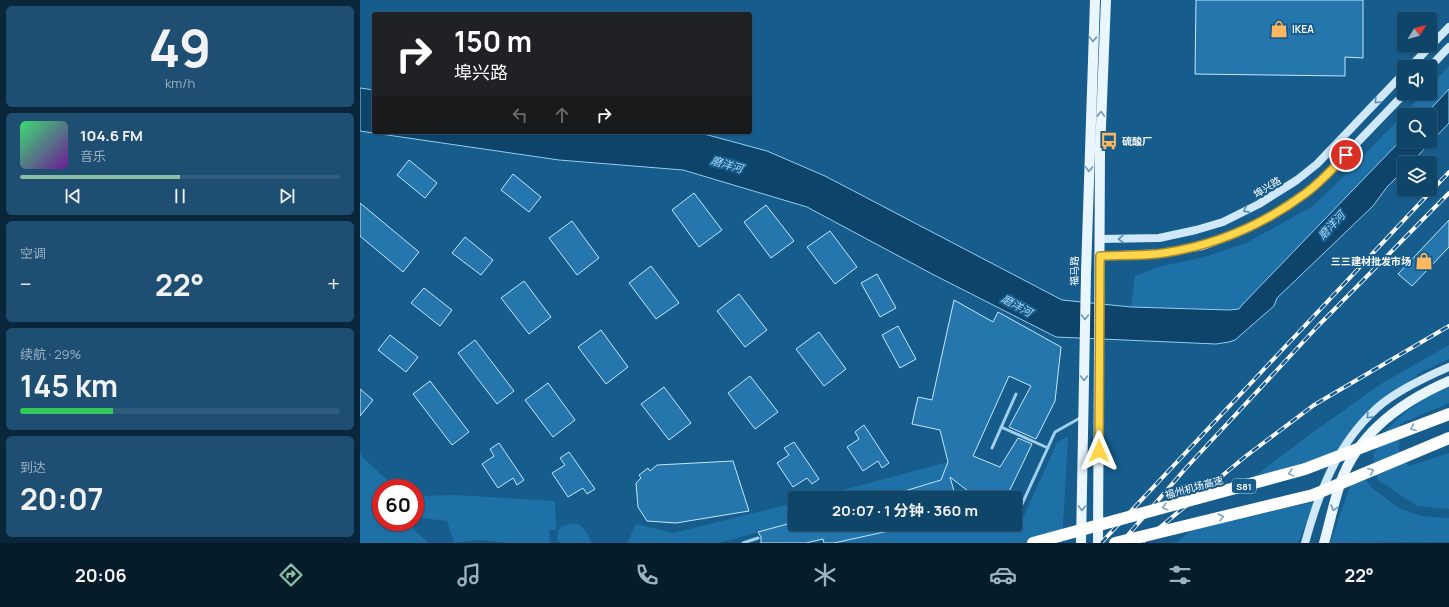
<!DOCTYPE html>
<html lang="zh">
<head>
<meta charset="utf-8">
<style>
	:root { --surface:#10456a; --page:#1e4f72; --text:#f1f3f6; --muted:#9cb1c1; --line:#305d7e; --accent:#8abfa5 }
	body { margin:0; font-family:Manrope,"Noto Sans SC",sans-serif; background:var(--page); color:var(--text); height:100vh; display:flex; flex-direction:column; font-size:15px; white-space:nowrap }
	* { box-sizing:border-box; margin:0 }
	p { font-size:13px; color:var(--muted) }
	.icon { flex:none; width:22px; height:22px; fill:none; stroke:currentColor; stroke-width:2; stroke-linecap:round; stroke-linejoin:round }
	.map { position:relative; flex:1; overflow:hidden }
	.sheet { display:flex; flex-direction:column; gap:6px; padding:6px; background:#09263a; width:360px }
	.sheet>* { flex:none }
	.guide { position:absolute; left:12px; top:12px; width:380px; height:122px; border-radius:4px; box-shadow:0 1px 3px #0004,0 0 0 1px var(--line); background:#202124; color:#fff; overflow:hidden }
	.needle { width:26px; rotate:53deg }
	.buttons { position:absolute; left:1037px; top:12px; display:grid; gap:8px }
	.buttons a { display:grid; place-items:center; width:40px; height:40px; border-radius:4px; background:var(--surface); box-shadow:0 1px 3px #0004,0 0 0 1px var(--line); font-size:20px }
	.speed { position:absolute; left:12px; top:479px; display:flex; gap:8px; font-size:20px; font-weight:700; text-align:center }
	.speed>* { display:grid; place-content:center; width:52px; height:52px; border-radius:50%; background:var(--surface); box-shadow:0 1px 3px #0004,0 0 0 1px var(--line); line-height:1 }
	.speed .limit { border:6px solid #d22; background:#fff; color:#111 }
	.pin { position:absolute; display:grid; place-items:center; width:34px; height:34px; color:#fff; margin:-17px; border:2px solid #fff; border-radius:50%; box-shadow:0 1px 4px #0007 }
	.me { position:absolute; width:44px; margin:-22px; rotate:0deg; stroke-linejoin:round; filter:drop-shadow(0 0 3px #0008) }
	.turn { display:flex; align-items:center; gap:14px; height:84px; padding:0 16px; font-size:18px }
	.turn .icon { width:52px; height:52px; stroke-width:2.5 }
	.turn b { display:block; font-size:28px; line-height:34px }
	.lanes { display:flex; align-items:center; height:38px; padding:0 16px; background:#0003; justify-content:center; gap:20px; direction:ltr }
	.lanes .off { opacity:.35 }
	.big { font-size:30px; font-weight:700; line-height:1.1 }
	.sheet .card { flex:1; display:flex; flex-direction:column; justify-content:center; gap:6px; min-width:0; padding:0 14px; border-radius:6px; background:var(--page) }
	.sheet .dial { align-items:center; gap:0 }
	.dial b { font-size:52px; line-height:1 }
	.song { display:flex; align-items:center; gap:12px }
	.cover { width:48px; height:48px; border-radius:6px; background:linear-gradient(135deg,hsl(140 70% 55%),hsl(280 70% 35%)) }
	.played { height:4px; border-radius:2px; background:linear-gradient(90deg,var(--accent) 50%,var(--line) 50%) }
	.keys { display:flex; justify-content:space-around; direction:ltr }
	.heat { display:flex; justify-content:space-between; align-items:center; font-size:22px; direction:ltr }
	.charge { height:6px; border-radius:3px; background:linear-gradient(90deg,#34c759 29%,var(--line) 0) }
	.trip { position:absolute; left:428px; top:491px; width:234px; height:40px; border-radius:4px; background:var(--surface); box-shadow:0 1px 3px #0004,0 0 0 1px var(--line); font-weight:700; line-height:40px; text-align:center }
	.dock { display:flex; height:64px; justify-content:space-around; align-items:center; background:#061c2a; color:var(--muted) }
	.dock .icon { width:28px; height:28px }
	.dock .selected { color:var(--accent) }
	.dock b { font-size:18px; color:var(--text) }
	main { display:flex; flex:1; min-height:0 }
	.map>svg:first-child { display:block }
	.green { fill:#1e71a7 }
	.water { fill:#0e446a; stroke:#93cef2 }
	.building { fill:#2476ac; stroke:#c7e7fb }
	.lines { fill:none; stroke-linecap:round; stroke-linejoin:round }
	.lane { stroke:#a1d0ef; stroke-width:3 }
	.secondary { stroke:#cfe8fb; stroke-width:8 }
	.primary { stroke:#e9f5ff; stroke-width:10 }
	.rail-casing { stroke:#fff; stroke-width:4 }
	.rail { stroke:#165c8d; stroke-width:2.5; stroke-dasharray:8; stroke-linecap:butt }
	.highway-bridge { stroke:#fff; stroke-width:12 }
	.oneway { stroke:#6a99bb }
	.oneway2 { stroke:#578db4 }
	.oneway3 { stroke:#7fa5c0 }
	.route-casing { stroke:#a68a30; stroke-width:10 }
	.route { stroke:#ffd54a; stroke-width:7 }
	.labels { text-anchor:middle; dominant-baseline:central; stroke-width:4; stroke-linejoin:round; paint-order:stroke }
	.shield { fill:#165c8d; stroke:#b9cedd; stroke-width:1 }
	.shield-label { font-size:9px; font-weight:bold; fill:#fff }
	.poi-label { font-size:10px; font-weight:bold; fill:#fff; stroke:#165c8d; text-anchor:start }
	.street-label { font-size:10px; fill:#fff; stroke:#165c8d }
	.water-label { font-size:11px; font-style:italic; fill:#addaf7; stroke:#165c8d }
</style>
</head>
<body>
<main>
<section class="sheet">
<div class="card dial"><b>49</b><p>km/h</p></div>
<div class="card">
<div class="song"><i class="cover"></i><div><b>104.6 FM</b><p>音乐</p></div></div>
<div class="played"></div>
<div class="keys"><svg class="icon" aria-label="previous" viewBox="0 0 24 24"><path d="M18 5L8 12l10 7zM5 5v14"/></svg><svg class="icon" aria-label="pause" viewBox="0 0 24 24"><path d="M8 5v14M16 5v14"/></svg><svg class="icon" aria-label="next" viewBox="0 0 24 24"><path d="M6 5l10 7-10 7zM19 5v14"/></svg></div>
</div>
<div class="card"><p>空调</p>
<div class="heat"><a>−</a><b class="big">22°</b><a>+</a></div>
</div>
<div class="card"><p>续航 · 29%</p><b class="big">145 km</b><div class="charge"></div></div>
<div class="card"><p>到达</p><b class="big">20:07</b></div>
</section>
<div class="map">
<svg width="1089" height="543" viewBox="0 0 1089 543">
	<rect width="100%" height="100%" fill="#165c8d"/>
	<path class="green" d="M1089,66v23l-24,26h-21v22l-165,172 -10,1 -98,-3 4,-31 27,-10 43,-9 41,-14 67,-37 30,-29 81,-84h6v-6z
		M1089,345v14l-28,13 -37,30 -47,51 -85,25 64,-48 65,-46z
		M1089,386v17l-49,21 -1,27 10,15 40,-13v56l-32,-3 -39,-26 -5,-25 13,-25 17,-16 20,-15z
		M708,436l-6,107h-228l79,-17v-2h101l3,7 40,-88z
		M0,452l3,6 30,27 2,3h-14v34h29l6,10 13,11h-69z
		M588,462l-4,10 6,5 -70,21h-67z
		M998,470l14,18 29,21 21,7 27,2v24l-119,1 19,-54z
		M96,495l99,6 1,29h-7l1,13h-41l-30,-3 -25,3 -7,-22 -25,-3 -7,-17v-5z
		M954,502l-16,41h-122l17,-15z
		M435,503v19l-76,21h-92l9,-19 37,9z
		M212,524h7l8,9 5,10h-30l-5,-2 1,-10 4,-5z"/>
	<path class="water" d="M0,88l14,2v42h313l21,3 59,16 58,25 237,124 69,7 98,3 10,-1 3,-4 162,-168v4h26v-26h-5l24,-26v34l-38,40h-7v7l-17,17 -14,19 -96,92 -3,8 -39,34 -6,2 -13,2 -160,-7 -122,-62 -127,-68 -124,-37 -124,-10 -199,-29z"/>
	<path class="building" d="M836,0h167v58l-18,-1v19l-150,-2z
		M49,160l28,23 -12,15 -28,-23z
		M153,174l28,23 -12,15 -28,-22z
		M334,193l28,37 -23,17 -27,-37z
		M0,203l59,49 -16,20 -43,-36z
		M406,205l28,36 -23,17 -27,-36z
		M1089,220v27l-37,39 -14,-12z
		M212,221l27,37 -22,17 -28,-37z
		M470,231l27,36 -22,17 -28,-37z
		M105,237l28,23 -12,15 -29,-22z
		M291,266l28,37 -23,16 -27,-36z
		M517,274l19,34 -16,9 -19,-34z
		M164,281l27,36 -22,17 -28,-36z
		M64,288l28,22 -12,16 -29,-23z
		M379,294l28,36 -22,17 -28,-36z
		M594,300l39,22 5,-10 63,35 -6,54 -19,38 -27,-12 22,-41 -22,-10 -36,80 27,11 18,-29 14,6 -26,54h-29l-27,-21 6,21h-68v-2l53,-16 7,-18 -8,-32 -28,-6 6,-27 14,3z
		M538,326l18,33 -16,9 -18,-33z
		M241,330l27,37 -22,17 -28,-37z
		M459,332l27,37 -22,17 -28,-37z
		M30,335l28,22 -12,15 -28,-22z
		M115,340l39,51 -17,13 -39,-51z
		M390,376l28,36 -23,17 -27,-36z
		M70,381l39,51 -17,13 -39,-51z
		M188,383l27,37 -22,17 -28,-37z
		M304,387l27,36 -22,17 -28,-36z
		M0,389l13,11 -13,16z
		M504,425l25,38 -7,5 -4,-7 -15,10 -16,-24 12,-8 -4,-7z
		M434,442l25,37 -7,5 -5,-6 -14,9 -16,-24 12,-8 -5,-7z
		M139,443l25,37 -7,5 -4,-7 -15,10 -16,-24 12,-8 -4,-7z
		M209,452l26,37 -8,5 -4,-6 -15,9 -16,-24 13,-8 -5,-7z
		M373,461l16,50 -73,12 -29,-2 -9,-14 -2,-24 5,-5 -2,-3 9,-7 2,3 7,-6z
		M435,522v2h112v3l-73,16h-10l-1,-4 -17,4h-45v-6l-3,-5z"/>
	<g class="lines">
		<path class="lane" d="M641,427l47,21
			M632,448l24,-54
			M657,515l38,-83 25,-14
			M383,543l15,-5"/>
		<path class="secondary" d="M1050,67l39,-40
			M1070,67l19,-20
			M740,239l59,-1 37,-8 27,-8 36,-18 38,-24 20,-16 87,-91
			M740,256l63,-3 40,-7 24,-9 39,-18 41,-27 19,-17 79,-82
			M945,543c14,-51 32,-99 72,-135 19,-17 49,-31 72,-41"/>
		<path class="primary" d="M721,543l5,-271 9,-272
			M738,543l2,-392 6,-151
			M964,543c6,-21 10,-42 17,-62 18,-49 62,-80 108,-100"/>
		<g class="rail-casing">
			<path id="rail" d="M741,543l348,-371
				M761,543l65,-75 132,-142 131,-133
				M781,543l105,-87 68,-51 135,-79"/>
		</g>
		<use href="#rail" class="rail"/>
		<path class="highway-bridge" d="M673,543l272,-74 144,-55
			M755,543l198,-48 136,-57"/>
	</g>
	<defs><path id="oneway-chevron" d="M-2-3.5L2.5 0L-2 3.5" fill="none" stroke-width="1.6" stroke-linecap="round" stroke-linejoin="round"/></defs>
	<g class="oneway">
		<use href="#oneway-chevron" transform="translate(733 39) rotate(92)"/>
		<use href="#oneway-chevron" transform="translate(741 114) rotate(-88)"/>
		<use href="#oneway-chevron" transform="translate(729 169) rotate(92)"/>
		<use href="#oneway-chevron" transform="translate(725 317) rotate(91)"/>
		<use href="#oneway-chevron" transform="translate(724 378) rotate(91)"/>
		<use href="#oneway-chevron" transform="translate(722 508) rotate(91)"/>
		<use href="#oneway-chevron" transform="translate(974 508) rotate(106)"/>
	</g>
	<g class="oneway2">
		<use href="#oneway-chevron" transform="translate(1017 101) rotate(134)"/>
		<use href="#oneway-chevron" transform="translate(886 210) rotate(154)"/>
		<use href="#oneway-chevron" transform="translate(761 239) rotate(179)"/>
		<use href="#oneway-chevron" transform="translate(1009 416) rotate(134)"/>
	</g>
	<g class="oneway3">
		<use href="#oneway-chevron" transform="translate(1053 428) rotate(159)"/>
		<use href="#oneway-chevron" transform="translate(1011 471) rotate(-23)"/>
		<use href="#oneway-chevron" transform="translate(931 473) rotate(165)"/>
		<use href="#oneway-chevron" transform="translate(805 507) rotate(165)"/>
		<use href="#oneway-chevron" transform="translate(861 517) rotate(-14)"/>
	</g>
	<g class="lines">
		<g class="route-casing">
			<path id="route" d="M739,451l1,-195c21,-1 43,0 64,-3 53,-8 99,-28 142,-60 15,-11 27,-25 40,-38"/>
		</g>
		<use href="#route" class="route"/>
	</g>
	<defs>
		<g id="shop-bare" transform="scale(1.38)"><path d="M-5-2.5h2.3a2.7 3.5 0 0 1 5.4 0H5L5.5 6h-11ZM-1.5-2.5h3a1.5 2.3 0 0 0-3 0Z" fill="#ffb85f" stroke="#165c8d" stroke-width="2.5" paint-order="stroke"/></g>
		<g id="bus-bare" transform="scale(1.38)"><path d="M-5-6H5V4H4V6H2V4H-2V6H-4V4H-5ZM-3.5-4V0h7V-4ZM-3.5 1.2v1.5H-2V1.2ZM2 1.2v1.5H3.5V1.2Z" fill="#ffb85f" stroke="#165c8d" stroke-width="2.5" paint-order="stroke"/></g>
	</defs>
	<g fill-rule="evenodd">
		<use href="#shop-bare" x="919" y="29"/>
		<use href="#bus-bare" x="749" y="141"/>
		<use href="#shop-bare" x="1064" y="261"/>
	</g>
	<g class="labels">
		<rect class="shield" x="872" y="479" width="24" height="14" rx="3"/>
		<g class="shield-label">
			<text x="884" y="486">S81</text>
		</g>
		<g class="poi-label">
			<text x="932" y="29">IKEA</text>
			<text x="762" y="141">硫酸厂</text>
			<text x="1051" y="261" text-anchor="end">三三建材批发市场</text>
		</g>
		<g class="street-label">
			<text transform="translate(907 187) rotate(-31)">埠兴路</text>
			<text transform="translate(714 271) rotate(-89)">福马路</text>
			<text transform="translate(834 487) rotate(-15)">福州机场高速</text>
		</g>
		<g class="water-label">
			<text transform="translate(367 164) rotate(16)">磨洋河</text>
			<text transform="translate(971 225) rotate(-47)">磨洋河</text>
			<text transform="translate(657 305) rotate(29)">磨洋河</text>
		</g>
	</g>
</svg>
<div class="buttons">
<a><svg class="needle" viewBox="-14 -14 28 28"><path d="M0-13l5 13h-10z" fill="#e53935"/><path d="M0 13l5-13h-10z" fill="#9cb1c1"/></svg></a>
<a><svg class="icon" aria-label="sound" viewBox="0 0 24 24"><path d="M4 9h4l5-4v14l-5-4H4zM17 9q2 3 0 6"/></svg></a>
<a><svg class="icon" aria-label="search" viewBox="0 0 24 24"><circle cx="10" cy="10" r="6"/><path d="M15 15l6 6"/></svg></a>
<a><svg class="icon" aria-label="layers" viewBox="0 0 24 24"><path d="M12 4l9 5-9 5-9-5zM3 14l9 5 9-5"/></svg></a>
</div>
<div class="speed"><div class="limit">60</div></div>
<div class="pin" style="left:986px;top:155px;background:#d93025"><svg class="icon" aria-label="arrive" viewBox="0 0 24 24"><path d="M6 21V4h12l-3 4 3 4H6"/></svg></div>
<svg class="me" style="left:739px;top:451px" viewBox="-20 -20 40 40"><path d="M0-17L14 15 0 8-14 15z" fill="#ffd54a" stroke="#fff" stroke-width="4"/></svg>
<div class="trip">20:07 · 1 分钟 · 360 m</div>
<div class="guide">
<div class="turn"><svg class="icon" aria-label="right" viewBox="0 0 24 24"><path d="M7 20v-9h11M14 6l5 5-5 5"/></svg><div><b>150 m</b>埠兴路</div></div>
<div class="lanes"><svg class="icon off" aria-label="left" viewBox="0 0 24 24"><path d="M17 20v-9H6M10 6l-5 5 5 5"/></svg><svg class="icon off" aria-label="ahead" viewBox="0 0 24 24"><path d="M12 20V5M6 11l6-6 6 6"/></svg><svg class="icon" aria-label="right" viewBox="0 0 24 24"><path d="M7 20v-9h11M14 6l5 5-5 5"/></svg></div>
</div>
</div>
</main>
<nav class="dock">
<b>20:06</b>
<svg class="icon selected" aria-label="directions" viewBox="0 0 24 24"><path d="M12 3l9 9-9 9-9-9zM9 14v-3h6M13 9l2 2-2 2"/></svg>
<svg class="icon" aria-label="music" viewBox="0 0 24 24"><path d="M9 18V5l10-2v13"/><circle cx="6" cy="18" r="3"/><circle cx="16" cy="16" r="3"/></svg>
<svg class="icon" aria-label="phone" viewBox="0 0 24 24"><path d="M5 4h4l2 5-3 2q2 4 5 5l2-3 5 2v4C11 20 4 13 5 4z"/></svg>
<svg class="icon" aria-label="climate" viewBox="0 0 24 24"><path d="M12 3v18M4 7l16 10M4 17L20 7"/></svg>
<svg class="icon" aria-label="car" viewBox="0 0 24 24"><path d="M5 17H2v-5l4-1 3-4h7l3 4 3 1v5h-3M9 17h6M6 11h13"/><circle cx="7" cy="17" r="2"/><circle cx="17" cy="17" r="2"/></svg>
<svg class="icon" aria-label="filters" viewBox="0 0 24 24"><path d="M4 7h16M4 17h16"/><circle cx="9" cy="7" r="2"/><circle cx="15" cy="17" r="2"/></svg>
<b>22°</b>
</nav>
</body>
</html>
